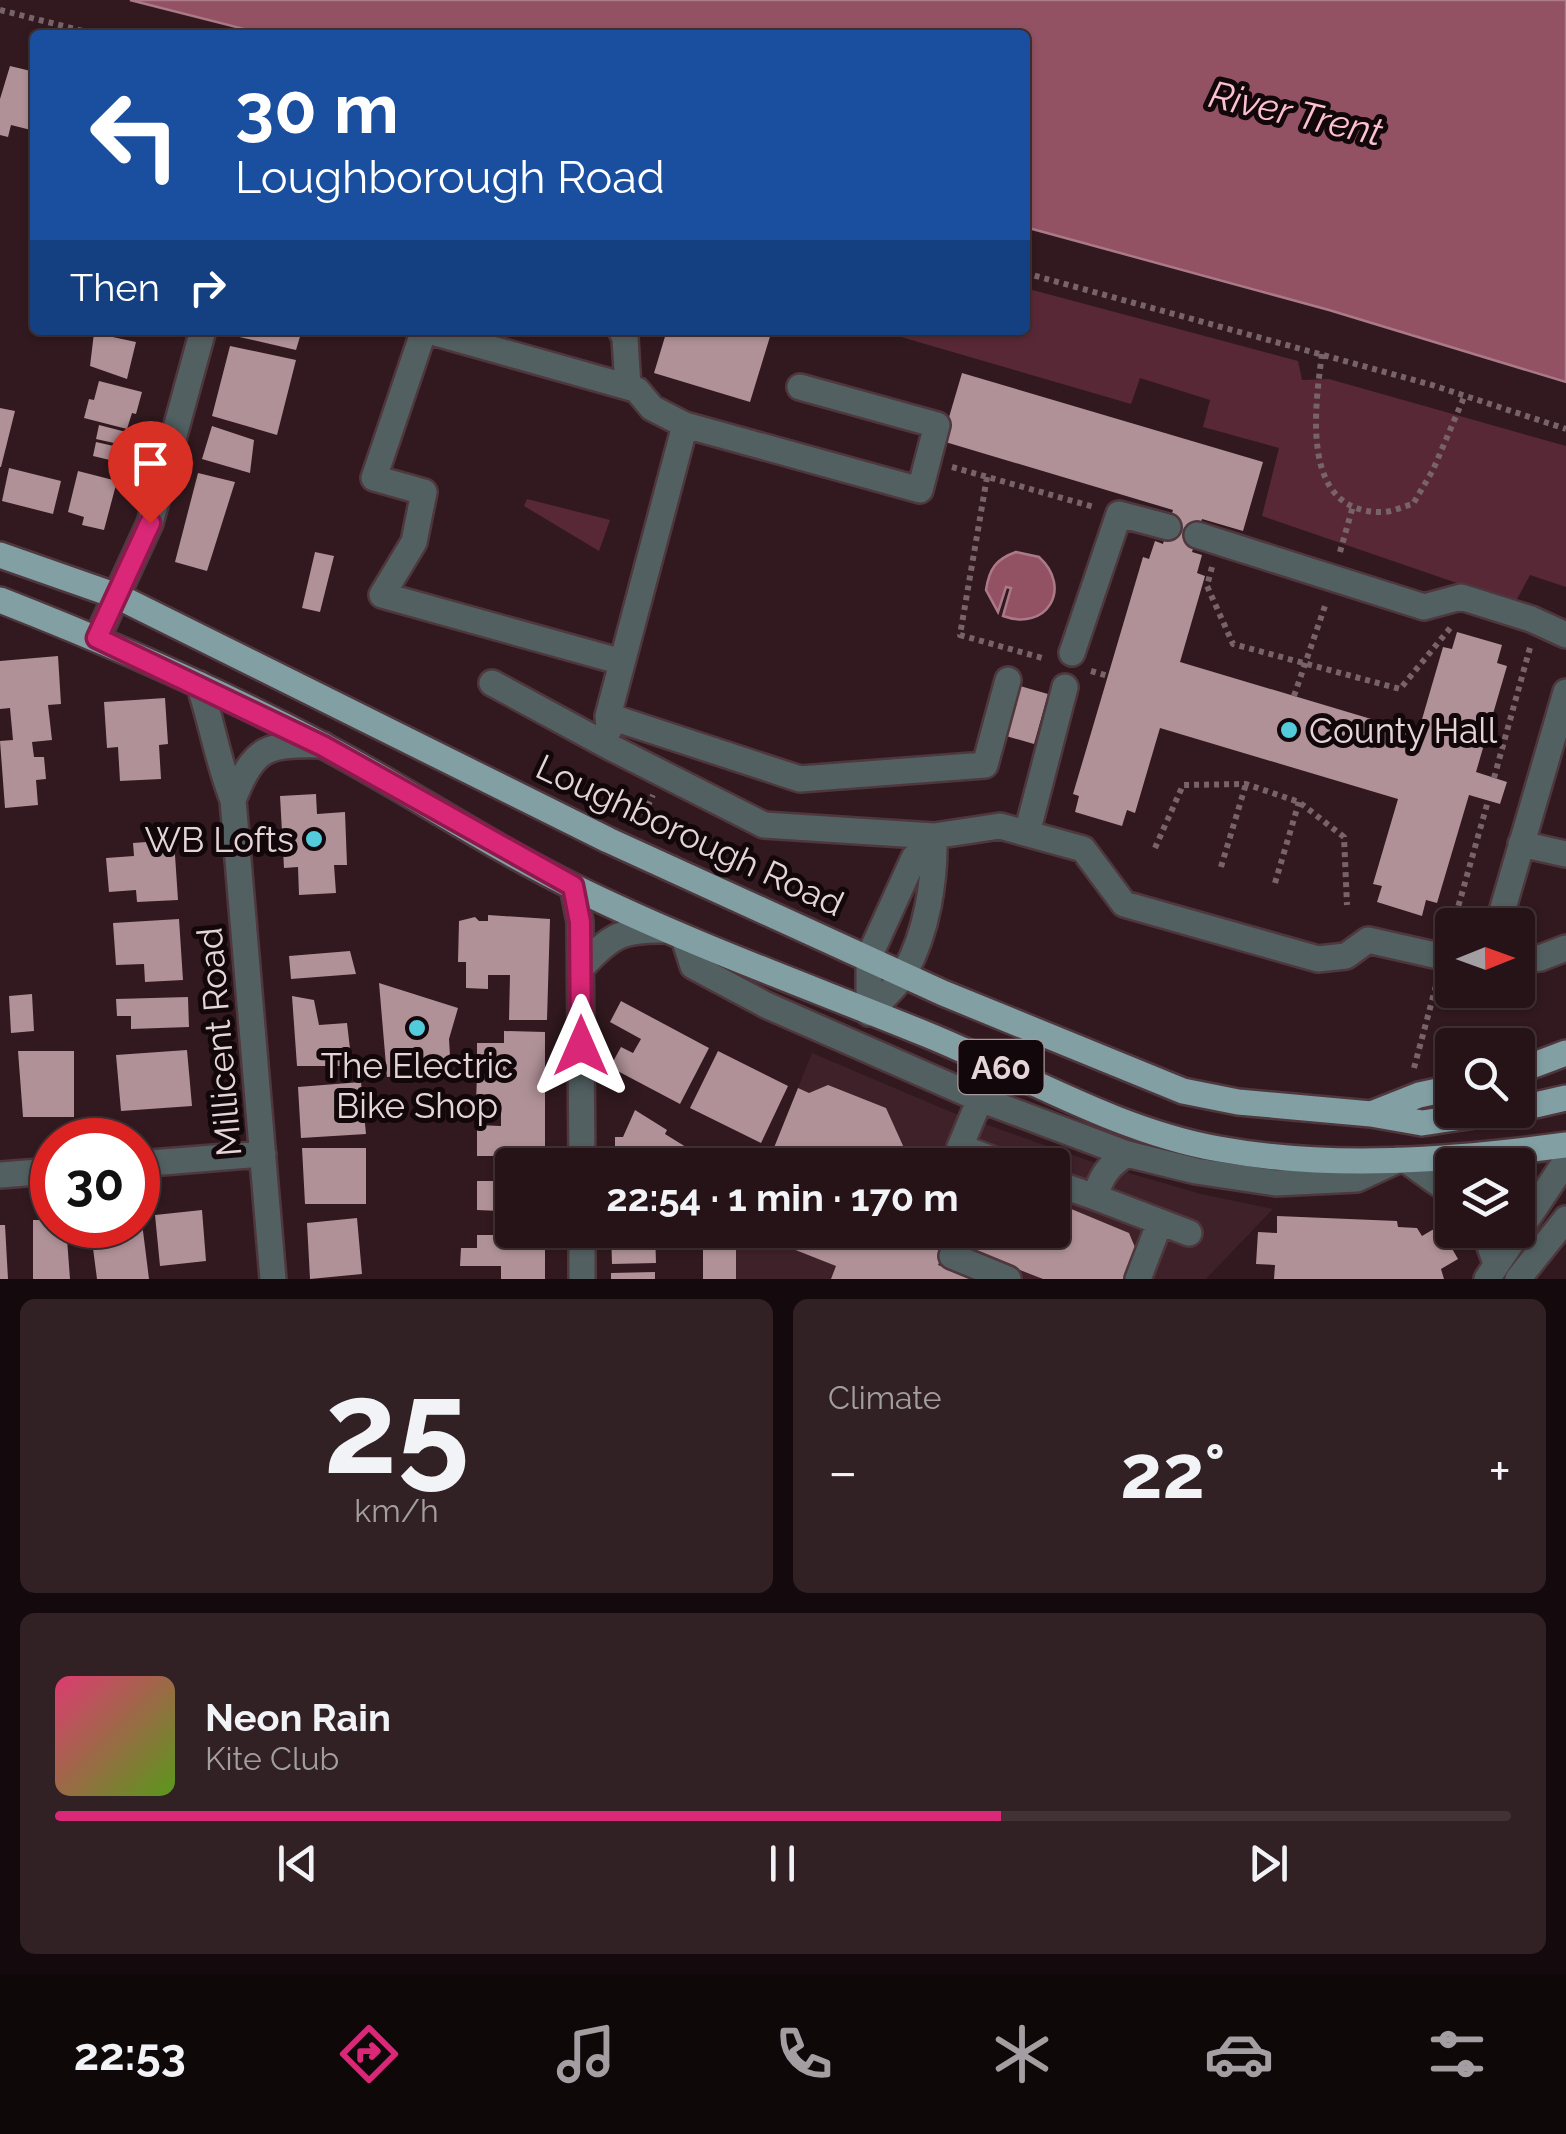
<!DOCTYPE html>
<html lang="en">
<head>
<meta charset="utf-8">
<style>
	:root { --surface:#251317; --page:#312024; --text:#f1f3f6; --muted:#a39ea1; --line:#423236; --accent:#db2777 }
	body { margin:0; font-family:Raleway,sans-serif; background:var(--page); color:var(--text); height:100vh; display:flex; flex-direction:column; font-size:38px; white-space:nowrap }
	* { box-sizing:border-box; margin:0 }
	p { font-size:32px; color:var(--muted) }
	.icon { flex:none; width:55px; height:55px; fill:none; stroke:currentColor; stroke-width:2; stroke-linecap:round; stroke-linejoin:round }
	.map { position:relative; height:1279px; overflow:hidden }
	.side { display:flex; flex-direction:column; gap:20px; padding:20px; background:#140a0d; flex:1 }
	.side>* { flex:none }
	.guide { position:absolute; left:30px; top:30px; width:1000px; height:305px; border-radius:10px; box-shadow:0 2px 8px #0004,0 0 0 2px var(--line); background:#1a4fa0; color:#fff; overflow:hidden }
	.needle { width:65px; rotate:89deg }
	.tools { position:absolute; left:1435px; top:908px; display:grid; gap:20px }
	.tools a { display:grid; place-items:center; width:100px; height:100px; border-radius:10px; background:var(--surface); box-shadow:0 2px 8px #0004,0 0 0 2px var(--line); font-size:50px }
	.speed { position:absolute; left:30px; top:1118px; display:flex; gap:20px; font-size:50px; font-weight:700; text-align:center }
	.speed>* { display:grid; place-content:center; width:130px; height:130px; border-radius:50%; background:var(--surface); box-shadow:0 2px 8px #0004,0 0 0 2px var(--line); line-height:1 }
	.speed .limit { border:15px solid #d22; background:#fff; color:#111 }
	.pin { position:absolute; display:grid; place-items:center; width:85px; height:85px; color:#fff; margin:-102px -42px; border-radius:50% 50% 50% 0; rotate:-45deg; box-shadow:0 0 10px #0007 }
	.pin .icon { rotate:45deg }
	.me { position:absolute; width:110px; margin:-55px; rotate:0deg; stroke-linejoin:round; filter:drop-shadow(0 0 8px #0008) }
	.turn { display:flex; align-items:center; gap:35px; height:210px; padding:0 40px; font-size:45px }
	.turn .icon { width:130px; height:130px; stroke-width:2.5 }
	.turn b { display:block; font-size:70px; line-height:85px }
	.then { display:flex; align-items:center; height:95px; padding:0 40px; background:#0003; gap:20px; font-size:38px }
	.big { font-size:75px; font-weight:700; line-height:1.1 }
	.side .tile { flex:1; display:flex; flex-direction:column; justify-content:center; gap:15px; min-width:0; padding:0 35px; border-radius:15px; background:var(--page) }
	.side .dial { align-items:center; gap:0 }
	.dial b { font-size:130px; line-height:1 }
	.song { display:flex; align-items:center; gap:30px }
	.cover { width:120px; height:120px; border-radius:15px; background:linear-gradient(135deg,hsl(340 70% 55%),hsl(90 70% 35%)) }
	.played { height:10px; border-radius:5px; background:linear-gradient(90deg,var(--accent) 65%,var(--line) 65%) }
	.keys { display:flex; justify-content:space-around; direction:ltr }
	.heat { display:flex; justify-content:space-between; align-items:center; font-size:55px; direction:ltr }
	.side .tiles { flex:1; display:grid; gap:20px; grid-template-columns:1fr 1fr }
	.tile:last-child { grid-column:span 2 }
	.trip { position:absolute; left:495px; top:1148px; width:575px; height:100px; border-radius:10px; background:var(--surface); box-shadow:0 2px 8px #0004,0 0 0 2px var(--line); font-weight:700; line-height:100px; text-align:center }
	.tab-bar { display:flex; height:160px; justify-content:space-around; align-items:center; background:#0f0809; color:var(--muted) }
	.tab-bar .icon { width:70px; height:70px }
	.tab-bar .selected { color:var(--accent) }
	.tab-bar b { font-size:45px; color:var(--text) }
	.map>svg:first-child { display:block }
	.built { fill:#3f212a }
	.green { fill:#592837 }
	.water { fill:#925264; stroke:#ab7987; stroke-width:2.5 }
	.building { fill:#b09198 }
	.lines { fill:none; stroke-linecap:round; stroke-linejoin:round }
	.minor-casing { stroke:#4e373d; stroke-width:30 }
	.major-casing { stroke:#4e373d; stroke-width:30 }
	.path { stroke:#786368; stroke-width:6; stroke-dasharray:5 5; stroke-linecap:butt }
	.minor { stroke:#526062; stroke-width:25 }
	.major { stroke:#829fa4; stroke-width:25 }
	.route-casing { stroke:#8e194d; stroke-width:25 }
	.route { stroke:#db2777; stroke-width:18 }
	.poi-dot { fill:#53cbdb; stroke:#12070a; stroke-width:4 }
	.labels { text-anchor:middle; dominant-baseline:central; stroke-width:10; stroke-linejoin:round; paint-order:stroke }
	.shield { fill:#12070a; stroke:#a6979a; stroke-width:2.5 }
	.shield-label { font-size:32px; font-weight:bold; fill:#e6d5d8 }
	.poi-label { font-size:35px; fill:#e6d5d8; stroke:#12070a; text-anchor:start }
	.street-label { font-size:35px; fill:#e6d5d8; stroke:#12070a }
	.water-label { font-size:38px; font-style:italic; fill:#fcc0cf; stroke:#12070a }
</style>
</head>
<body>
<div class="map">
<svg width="1566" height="1279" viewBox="0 0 1566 1279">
	<rect width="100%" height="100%" fill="#31191f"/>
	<path class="built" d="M812,1053l139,59 147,52 103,30 72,15 -67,70h-470v-34l5,-15h311v-65h-285z"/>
	<path class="green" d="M1025,288l273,73 4,19 27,-1 237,67v141l-36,-12 -15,28 -253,-87 17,-68 -76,-21 7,-27 -70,-22 -9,26 -254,-74h148z
		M527,499l83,21 -11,31 -75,-45z"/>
	<path class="water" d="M130,0h1436v382l-237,-72 -304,-83v-192h-757z
		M1016,552l23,5c34,31 8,75 -36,59l8,-28 -5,-1 -8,25 -12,-22c3,-21 10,-31 30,-38z"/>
	<path class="building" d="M10,66l25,6v59l-24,-6 -3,12 -8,-2v-36z
		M237,330h65l-6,20 -61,-14z
		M667,330h105l-22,72 -96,-29z
		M94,333l42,9 -9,37 -37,-13z
		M230,346l66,14 -19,75 -65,-19z
		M962,373l301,89 -20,69 -41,-12 -10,33 10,3 -5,18 8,3 -25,86 238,71 25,-86 9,2 5,-17 45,13 -5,18 10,3 -31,106 31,10 -7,22 -31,-9 -32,108 -11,-3 -4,16 -45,-14 5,-16 -9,-2 25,-85 -238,-71 -25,85 -8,-3 -5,16 -47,-14 4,-16 -6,-2 70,-237 6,2 6,-18 8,3 10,-34 -231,-69z
		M99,381l43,11 -6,22 -4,-1 -5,16 -43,-11 5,-19 5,1z
		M0,408l15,3 -14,56h-1z
		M99,425l27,7 -3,13 -27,-6z
		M212,426l42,14 -4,33 -48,-14z
		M96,442l22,5 -4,14 -21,-5z
		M9,468l52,13 -8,33 -51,-13z
		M78,471l39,10 -13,49 -22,-5 2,-8 -16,-5z
		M198,473l37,9 -28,89 -32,-9z
		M315,552l19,4 -14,56 -18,-4z
		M58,656l3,48 -13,1 4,35 -20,2 2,15h10l2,22 -10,1 2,25 -33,3 -5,-67 13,-1 -3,-32 -10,1v-48z
		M1020,686l28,8 -14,50 -28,-8z
		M165,698l3,46 -9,1 2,34 -41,2 -2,-34 -11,1 -3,-46z
		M316,794l1,20 28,-2 2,53h-13l2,28 -37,2 -1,-28 -14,1 -4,-72z
		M174,840l4,60 -41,2 -1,-12 -27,2 -3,-34 28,-2 -1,-13z
		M488,915l62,4 -3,101h-38l1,-45h-22v14l-22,-1v-26h-8l1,-41 16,-4 4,4h9z
		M179,919l4,61 -38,2 -1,-18 -28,1 -3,-42z
		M350,951l6,23 -65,5 -2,-23z
		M379,983l79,25 -9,31 2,34 -64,4z
		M32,994l2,37 -23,2 -2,-37z
		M292,996l22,4 5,25 28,-2 5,43h-55z
		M188,997l1,30 -58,2v-13h-14l-1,-17z
		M621,1001l88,47 -29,56 -70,-37 11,-20 12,6 8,-14 -31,-17z
		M504,1031l41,1v133h-33v65h33v49h-44v-13h-41l1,-18h16v-13h22l1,-24 -23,-1v-29h25v-25h-25v-31l24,1v-23h-25l1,-29h23v-13h-23v-18h27z
		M187,1050l5,56 -71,5 -5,-56z
		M18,1051h56v66h-51z
		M718,1051l70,35 -27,57 -71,-35z
		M361,1082l5,52 -65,4 -3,-51z
		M828,1085l58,23 23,51 14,6h-156l31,-77 11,5z
		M635,1110l32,20 -2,4 50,31h-49l-8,-5v5h-43v-28h8z
		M302,1148h64v56h-61z
		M1052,1201l77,32 8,19 -11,27h-83l-95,-37 -10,23 34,14h-141l5,-13 -91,-36h307z
		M202,1210l4,51 -46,5 -5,-51z
		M138,1215h3l8,64h-52l-7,-54h48z
		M1277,1216l120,5 1,6 19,1 5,8 17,-10 19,33 -17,10 3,10h-170l1,-14 -19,-1 2,-32 19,1z
		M357,1218l5,56 -52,5 -3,-56z
		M33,1220h19v5h14l4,54h-37z
		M0,1225h5l3,54h-8z
		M611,1230h44l1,33 -44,1z
		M710,1230h31l-5,15v34h-33v-34z
		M655,1272v7h-44v-6z"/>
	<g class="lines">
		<g class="minor-casing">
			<path id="minor" d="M424,330l-50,148 50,14 -10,50 -32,53 240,67
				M425,330l203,57 -3,-49 -4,-8
				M685,425l235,65 17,-65 -137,-38
				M1197,535l227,72 37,-10 70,22 35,16
				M97,638l53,-115 53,-193
				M1072,653l47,-139 49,13
				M492,683l118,64 154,78 170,11 66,-10 83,23 41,55 194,55 28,-3 22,-16 84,19
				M199,684c13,39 19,78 34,116l40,479
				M608,716l192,63 185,-14 23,-85
				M609,730l-1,-14 77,-291 -33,-17 -15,-18 -9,-3
				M233,800c22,-55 34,-56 90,-55
				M1027,833l38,-146
				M1521,844l45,10
				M573,887l7,35 2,243
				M1501,925v-10l65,-223
				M684,938l9,28 73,39 214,94 147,55 69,17 80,12 81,-4 41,-19
				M1518,961l22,-3 26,-10
				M581,968c30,-33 41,-39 86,-38
				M869,1013c11,-13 28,-26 36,-41 22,-40 30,-91 29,-136
				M869,1013v-56l45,-99 20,-22
				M980,1099l-20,48 47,18
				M1127,1154c-19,11 -26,23 -32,43l94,36
				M1406,1160l46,33
				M138,1164l125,-10
				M0,1175l52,-4
				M1052,1182l43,15
				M582,1230v49
				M1484,1230l12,33
				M952,1256l56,23
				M1138,1279l22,-57
				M1487,1279l79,-118
				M1518,1279l48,-60"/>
		</g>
		<g class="major-casing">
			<path id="major" d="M0,555l117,41 491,244 335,153 240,98 55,11 133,12 51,9 87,-13
				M0,600c110,43 219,91 324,146 85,45 166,100 252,142 114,56 234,99 352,147 95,39 189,96 291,114 114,21 234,11 347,-4
				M1518,1071l48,-18
				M1518,1109l48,-11
				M1371,1114l48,-19 33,-7"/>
		</g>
		<path class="path" d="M0,10l99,25
			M1025,273l407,112 134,44
			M1322,354c-7,53 -23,160 61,158 9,0 21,-6 30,-8l20,-34 32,-75
			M952,467l142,40
			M987,477l-27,158 86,24
			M1340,552l13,-46
			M1212,567l-5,19 26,58 167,45 51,-62
			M1091,671l17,5
			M1294,696l32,-93
			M1494,778l37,-134
			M639,824l14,-29
			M1155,848l28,-63 63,-1 53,18 45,35 3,68
			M1221,867l25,-83
			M1275,883l24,-81
			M1453,925l35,-124
			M1414,1068l23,-86"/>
		<use href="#minor" class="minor"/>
		<use href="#major" class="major"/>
	</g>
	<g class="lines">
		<g class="route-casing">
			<path id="route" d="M150,523l-53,115 226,108 250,140 7,36 1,124"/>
		</g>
		<use href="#route" class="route"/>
	</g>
	<g class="poi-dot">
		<circle cx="1289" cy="730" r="10"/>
		<circle cx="314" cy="839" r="10"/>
		<circle cx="417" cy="1028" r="10"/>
	</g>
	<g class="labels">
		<rect class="shield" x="958.5" y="1040" width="85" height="54" rx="8"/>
		<g class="shield-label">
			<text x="1001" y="1067">A60</text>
		</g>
		<g class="poi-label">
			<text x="1309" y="730">County Hall</text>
			<text x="294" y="839" text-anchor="end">WB Lofts</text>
			<text x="417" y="1065" text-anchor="middle">The Electric<tspan x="417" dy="40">Bike Shop</tspan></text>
		</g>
		<g class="street-label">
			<text transform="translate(690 835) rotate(25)">Loughborough Road</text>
			<text transform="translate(219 1042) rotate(-95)">Millicent Road</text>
		</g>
		<g class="water-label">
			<text transform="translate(1296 113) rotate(13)">River Trent</text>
		</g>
	</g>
</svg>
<div class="tools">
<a><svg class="needle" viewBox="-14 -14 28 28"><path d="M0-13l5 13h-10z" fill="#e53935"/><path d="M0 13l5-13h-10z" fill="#a39ea1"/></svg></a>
<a><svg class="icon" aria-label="search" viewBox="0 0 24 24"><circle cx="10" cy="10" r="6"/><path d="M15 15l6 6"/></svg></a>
<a><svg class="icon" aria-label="layers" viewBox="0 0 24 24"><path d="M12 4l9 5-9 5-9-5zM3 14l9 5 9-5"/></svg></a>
</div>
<div class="speed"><div class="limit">30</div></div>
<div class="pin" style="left:150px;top:523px;background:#d93025"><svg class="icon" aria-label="arrive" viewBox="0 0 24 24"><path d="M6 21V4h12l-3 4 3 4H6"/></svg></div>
<svg class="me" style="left:581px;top:1046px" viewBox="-20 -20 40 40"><path d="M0-17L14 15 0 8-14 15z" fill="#db2777" stroke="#fff" stroke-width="4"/></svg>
<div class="trip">22:54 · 1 min · 170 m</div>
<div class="guide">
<div class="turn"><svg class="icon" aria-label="left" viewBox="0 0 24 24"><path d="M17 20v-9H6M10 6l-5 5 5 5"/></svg><div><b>30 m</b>Loughborough Road</div></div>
<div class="then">Then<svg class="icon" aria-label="right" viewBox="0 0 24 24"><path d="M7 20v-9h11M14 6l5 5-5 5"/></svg></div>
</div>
</div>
<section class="side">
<div class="tiles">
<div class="tile dial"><b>25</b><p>km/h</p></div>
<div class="tile"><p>Climate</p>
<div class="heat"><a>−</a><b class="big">22°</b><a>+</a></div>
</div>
<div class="tile">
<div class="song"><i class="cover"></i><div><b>Neon Rain</b><p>Kite Club</p></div></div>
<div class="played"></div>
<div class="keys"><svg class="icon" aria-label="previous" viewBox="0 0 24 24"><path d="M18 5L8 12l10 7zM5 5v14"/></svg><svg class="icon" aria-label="pause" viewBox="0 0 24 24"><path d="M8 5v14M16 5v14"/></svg><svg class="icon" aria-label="next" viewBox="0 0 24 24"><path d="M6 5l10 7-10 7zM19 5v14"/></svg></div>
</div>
</div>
</section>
<nav class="tab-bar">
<b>22:53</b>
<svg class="icon selected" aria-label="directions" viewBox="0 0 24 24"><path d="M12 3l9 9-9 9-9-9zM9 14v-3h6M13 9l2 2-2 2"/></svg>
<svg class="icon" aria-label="music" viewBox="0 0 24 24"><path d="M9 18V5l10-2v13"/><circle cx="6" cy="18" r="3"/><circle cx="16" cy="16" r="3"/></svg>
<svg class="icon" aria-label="phone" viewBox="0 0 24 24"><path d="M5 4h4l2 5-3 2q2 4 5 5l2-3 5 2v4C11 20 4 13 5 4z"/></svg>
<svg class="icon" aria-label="climate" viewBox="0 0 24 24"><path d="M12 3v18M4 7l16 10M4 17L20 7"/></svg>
<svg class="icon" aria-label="car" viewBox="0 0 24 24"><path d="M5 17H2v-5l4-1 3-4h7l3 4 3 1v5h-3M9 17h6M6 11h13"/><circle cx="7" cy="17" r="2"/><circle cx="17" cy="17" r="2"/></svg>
<svg class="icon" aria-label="filters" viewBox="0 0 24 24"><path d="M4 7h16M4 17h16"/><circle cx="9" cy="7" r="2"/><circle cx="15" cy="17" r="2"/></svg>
</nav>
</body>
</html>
